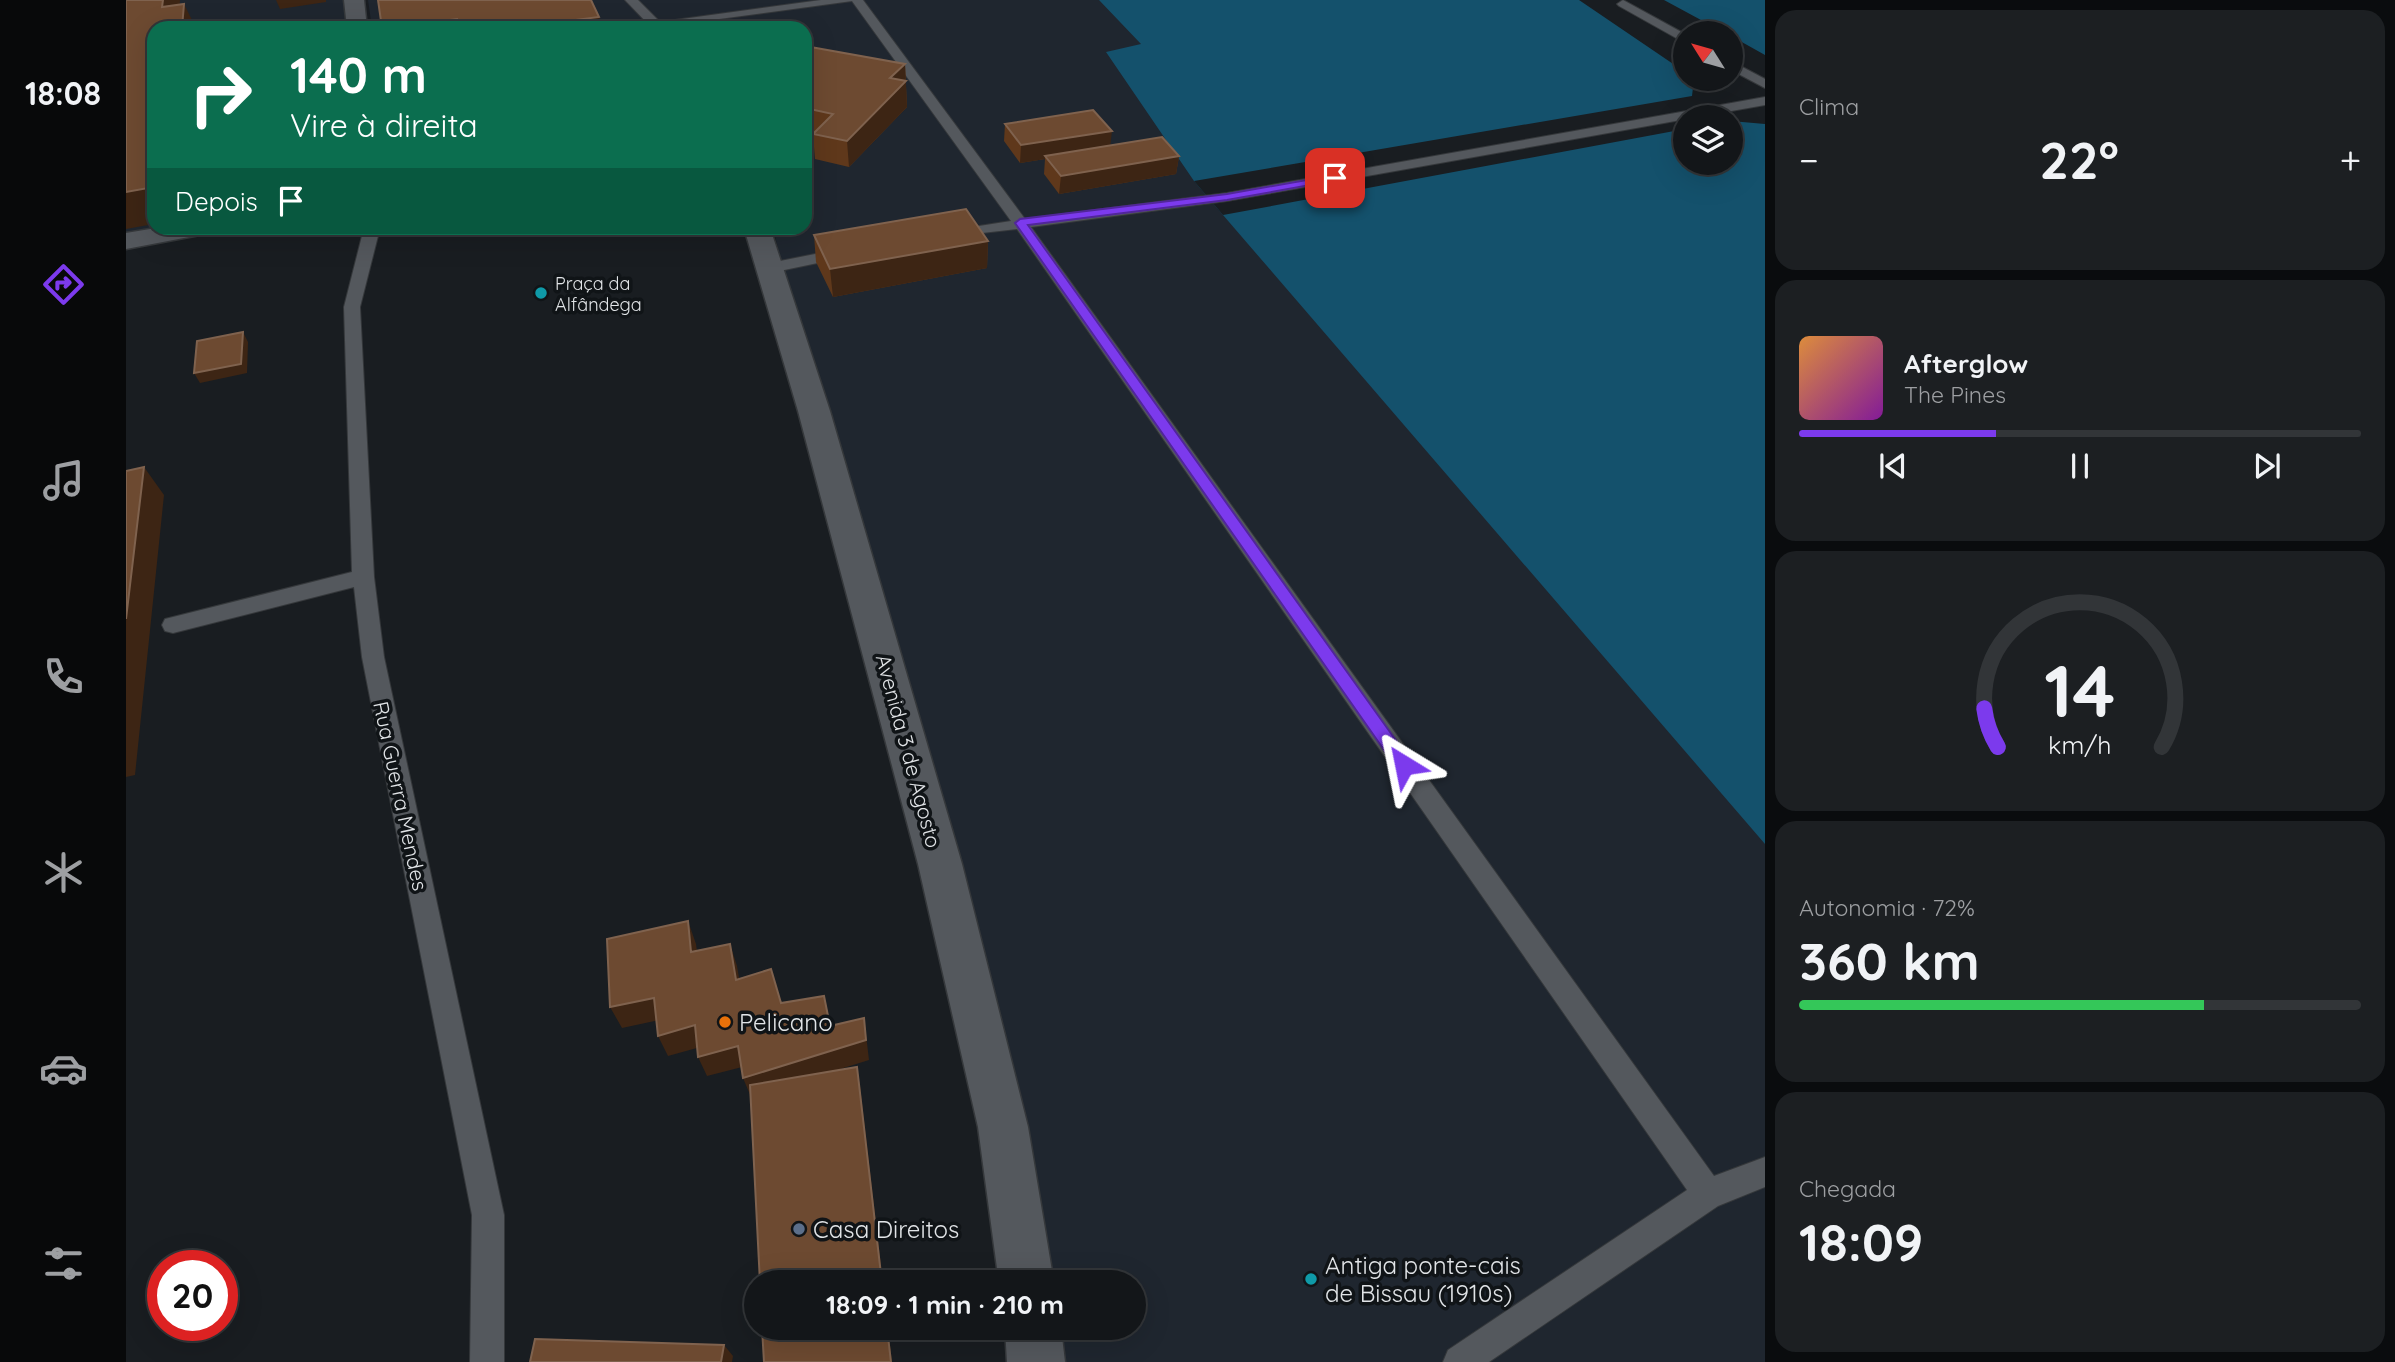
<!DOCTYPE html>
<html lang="pt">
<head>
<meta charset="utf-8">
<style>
	:root { --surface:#131619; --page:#1c1f22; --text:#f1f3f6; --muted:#9d9fa2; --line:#323538; --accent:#7c3aed }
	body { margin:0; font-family:Quicksand,sans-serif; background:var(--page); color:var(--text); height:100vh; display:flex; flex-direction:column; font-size:26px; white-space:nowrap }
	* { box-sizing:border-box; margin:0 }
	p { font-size:23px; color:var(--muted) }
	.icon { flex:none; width:38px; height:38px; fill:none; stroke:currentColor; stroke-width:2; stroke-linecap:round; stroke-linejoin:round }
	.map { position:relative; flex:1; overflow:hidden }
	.side { display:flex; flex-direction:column; gap:10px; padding:10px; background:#0a0c0e; width:630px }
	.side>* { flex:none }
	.hud { position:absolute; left:21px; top:21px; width:665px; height:214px; border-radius:21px; box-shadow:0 7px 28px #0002,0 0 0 2px var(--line); background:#0b6e4f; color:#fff; overflow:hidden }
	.needle { width:46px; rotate:307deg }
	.tools { position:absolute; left:1547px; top:21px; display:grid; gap:14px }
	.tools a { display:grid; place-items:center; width:70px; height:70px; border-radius:50%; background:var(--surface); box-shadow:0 7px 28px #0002,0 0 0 2px var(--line); font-size:35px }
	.speed { position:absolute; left:21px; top:1250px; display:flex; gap:14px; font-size:35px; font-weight:700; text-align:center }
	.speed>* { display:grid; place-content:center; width:91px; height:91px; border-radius:50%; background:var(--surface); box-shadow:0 7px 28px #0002,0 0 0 2px var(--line); line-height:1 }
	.speed .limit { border:10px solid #d22; background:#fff; color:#111 }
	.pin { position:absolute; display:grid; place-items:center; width:60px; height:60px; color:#fff; margin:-30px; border-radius:14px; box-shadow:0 4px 10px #0006 }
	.me { position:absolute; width:77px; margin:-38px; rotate:325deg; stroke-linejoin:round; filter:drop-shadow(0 0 5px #0008) }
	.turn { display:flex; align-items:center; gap:24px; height:147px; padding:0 28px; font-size:32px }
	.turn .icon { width:91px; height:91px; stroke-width:2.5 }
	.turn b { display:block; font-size:49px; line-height:60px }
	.then { display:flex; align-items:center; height:66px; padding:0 28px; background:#0003; gap:14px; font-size:26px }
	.big { font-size:52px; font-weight:700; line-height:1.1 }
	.side .widget { flex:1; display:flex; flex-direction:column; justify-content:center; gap:10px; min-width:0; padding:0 24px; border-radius:21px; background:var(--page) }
	.side .dial { align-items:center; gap:0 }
	.dial svg { height:182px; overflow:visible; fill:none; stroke:var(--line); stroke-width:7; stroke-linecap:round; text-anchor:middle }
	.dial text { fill:var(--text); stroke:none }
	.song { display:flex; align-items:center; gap:21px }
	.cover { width:84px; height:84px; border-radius:10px; background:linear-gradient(135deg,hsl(30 70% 55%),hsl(290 70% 35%)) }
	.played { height:7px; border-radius:4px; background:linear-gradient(90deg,var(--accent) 35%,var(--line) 35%) }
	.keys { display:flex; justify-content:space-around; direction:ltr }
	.heat { display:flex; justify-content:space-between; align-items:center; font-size:38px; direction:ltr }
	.charge { height:10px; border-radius:5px; background:linear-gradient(90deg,#34c759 72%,var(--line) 0) }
	.trip { position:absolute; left:618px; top:1270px; width:402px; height:70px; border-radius:35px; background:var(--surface); box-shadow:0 7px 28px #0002,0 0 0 2px var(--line); font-weight:700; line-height:70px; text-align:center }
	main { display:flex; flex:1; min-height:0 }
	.tab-bar { display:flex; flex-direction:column; width:126px; justify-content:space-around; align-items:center; background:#08090a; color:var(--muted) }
	.tab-bar .icon { width:49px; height:49px }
	.tab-bar .selected { color:var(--accent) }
	.tab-bar b { font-size:32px; color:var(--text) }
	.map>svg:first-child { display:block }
	.built { fill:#1f262f; fill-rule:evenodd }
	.water { fill:#14516c; fill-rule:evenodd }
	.pier { fill:#191d21 }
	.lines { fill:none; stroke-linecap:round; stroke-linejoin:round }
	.service-casing { stroke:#35383b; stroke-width:2 }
	.minor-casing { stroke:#35383b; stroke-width:3 }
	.service { fill:#54585d; fill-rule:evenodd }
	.minor { fill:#54585d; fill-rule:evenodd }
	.wall { fill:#5f381b }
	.shaded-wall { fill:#3d2514 }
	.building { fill:#6d4a31; stroke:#7f624e; stroke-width:2 }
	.route { fill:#7c3aed; stroke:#51269a; stroke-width:2 }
	.culture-dot { fill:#0f9aa8; stroke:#101417; stroke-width:2.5 }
	.food-dot { fill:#e8710a; stroke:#101417; stroke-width:2.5 }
	.service-dot { fill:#5c6f8a; stroke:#101417; stroke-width:2.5 }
	.labels { text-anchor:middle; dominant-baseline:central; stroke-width:7; stroke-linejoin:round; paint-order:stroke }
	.far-poi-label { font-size:18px; fill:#e1e4e7; stroke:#101417; text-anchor:start }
	.street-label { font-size:21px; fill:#e1e4e7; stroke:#101417 }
	.near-poi-label { font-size:24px; fill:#e1e4e7; stroke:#101417; text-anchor:start }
</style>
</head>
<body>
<main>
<nav class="tab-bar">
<b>18:08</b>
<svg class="icon selected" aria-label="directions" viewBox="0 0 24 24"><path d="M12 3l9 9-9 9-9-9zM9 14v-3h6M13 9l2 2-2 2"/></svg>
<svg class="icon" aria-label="music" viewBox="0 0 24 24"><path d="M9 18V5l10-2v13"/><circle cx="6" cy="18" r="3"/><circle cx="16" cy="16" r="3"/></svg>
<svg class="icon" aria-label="phone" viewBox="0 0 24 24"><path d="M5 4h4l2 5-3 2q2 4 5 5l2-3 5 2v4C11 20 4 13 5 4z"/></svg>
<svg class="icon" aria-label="climate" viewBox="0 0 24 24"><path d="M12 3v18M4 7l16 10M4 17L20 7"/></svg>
<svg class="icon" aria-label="car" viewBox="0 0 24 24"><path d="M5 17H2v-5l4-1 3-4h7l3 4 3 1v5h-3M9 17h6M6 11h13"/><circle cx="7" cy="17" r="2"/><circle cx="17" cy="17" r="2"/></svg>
<svg class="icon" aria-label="filters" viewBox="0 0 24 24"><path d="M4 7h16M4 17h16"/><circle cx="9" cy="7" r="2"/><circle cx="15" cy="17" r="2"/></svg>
</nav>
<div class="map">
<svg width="1639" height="1362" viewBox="0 0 1639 1362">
	<rect width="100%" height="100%" fill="#191d21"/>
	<path class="built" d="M0,0h228l3,28h-203v200h42l-70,13z
		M242,0h1397v1362h-715l-8,-34h92v-45h-103l-258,-1055h32v-200h-433zM1559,33h46v46h-46zM1559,117h46v46h-46z"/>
	<path class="water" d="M973,0h666v844l-542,-629 -29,-34 -88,-129 35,-8zM1559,33h46v46h-46zM1559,117h46v46h-46z"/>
	<path class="pier" d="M1453,0h85l61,33h-40v39z
		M1605,36l34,19v69l-34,-3v-4h-46v12l-462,86 -29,-34 498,-85 2,-17h37z"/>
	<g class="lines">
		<g class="service-casing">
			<path id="service" d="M499,0h13l22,22 161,-22h42l162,219 202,-26 538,-96v8l-538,96 -196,26 683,949 51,-19v30l-47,19 -229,156h-46l5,-12 239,-160 -670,-961 -70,8v-6l64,-10 -159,-220 -200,27z
				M1497,0l62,34v9l-66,-37 -2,-2z
				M1605,61l34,18v9l-34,-18z
				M238,228h16l-20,79 14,270 10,80 120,558v147h-34l2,-147 -110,-558 -8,-70 -181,46 -8,-2 -3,-6 3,-6 8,-2 179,-45 -8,-265z
				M719,248l6,2v6l-81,17 -8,-5 8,-5z"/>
		</g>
		<g class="minor-casing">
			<path id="minor" d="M218,0h20l3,28h-20z
				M30,228h53l-4,6 -79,15v-16z
				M618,228h26l60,183 132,453 66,263 26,156h-55l-21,-156 -60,-263 -120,-453z
				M879,1328h56l4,34h-58z"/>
		</g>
		<use href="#service" class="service"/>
		<use href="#minor" class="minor"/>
	</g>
	<path class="wall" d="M679,46l100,18 2,43 -58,60 -34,-8 -2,-24 -8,-2z
		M879,124l105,21 69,11 -3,18 -117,20 -15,-20 1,-15 -25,4 -16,-22z
		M688,235l174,6 -1,27 -154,29 -17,-35z"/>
	<path class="shaded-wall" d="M37,0h17l-2,28 -16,-21z
		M150,0h50v2l-46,7z
		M58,4l12,24h-14z
		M473,17l3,11h-89z
		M331,19l2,9h-33l-1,-5z
		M779,64l2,43 -58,60 -2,-26 43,-63z
		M986,131l-2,17 -65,8v3l-25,4 1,-18z
		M1053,156l-3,18 -117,20 2,-18z
		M28,187v37l-28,5v-37z
		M862,241l-1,27 -154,29 -3,-28z
		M117,332l5,10 -1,31 -47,10 -6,-10z
		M18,467l20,28 -29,280 -9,2v-158z
		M562,921l8,23 4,30 -9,-22z
		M604,944l7,22 6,35 -7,-21z
		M528,998l10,21 -42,9 -12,-21z
		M738,1018l5,42 -118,37 -8,-19z
		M569,1025l9,21 -36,10 -10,-20z
		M612,1046l8,20 -39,10 -9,-19z
		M731,1067l3,19 23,197h-1z
		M761,1328h1l4,34h-1z
		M598,1345l9,11 -1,6h-11z"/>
	<path class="building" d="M0,0h37l-1,7 22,-3 -2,24h-28v159l-28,5z
		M252,0h213l8,17 -86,11h-54l-2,-9 -32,4 1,5h-44z
		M476,24l2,4h-31z
		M679,46l100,18 -15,14 16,3 -59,60 -34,-7 20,-20 -28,-6z
		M967,110l19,21 -91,14 -16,-21z
		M1036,137l17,19 -118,20 -16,-20z
		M840,209l22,32 -158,28 -16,-34z
		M117,332l-2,32 -47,9 3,-32z
		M18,467l-18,152v-148z
		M562,921l3,31 39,-8 6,36 35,-11 10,34 43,-7 6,30 34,-8 2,22 -123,38 -5,-32 -40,11 -3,-32 -37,11 -4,-38 -44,9 -3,-68z
		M731,1067l25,216h-122l-10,-198z
		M636,1328h125l4,34h-127z
		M409,1339l189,6 -3,17h-191z"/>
	<path class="route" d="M1209,175h3v5l-111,20 -199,25 382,535 3,5 -9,7 -6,-2 -383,-547 5,-4 207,-25z"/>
	<g class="culture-dot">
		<circle cx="415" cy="293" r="7"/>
		<circle cx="1185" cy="1279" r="7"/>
	</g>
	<circle class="food-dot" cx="599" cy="1022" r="7"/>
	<circle class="service-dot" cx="673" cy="1229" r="7"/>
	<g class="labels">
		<g class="far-poi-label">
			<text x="429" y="283">Praça da<tspan x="429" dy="21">Alfândega</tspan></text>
		</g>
		<g class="street-label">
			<text transform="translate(783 751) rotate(75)">Avenida 3 de Agosto</text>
			<text transform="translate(275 796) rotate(78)">Rua Guerra Mendes</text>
		</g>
		<g class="near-poi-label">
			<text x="613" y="1022">Pelicano</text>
			<text x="687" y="1229">Casa Direitos</text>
			<text x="1199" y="1265">Antiga ponte-cais<tspan x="1199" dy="28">de Bissau (1910s)</tspan></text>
		</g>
	</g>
</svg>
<div class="tools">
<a><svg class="needle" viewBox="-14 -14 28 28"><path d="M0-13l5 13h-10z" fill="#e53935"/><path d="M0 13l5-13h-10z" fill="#9d9fa2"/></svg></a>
<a><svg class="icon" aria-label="layers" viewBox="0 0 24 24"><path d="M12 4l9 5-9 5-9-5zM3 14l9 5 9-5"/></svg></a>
</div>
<div class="speed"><div class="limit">20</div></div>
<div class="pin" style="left:1209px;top:178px;background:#d93025"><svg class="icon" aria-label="arrive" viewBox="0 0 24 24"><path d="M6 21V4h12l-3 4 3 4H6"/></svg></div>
<svg class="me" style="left:1278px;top:765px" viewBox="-20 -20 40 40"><path d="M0-17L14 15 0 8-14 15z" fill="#7c3aed" stroke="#fff" stroke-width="4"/></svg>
<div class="trip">18:09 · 1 min · 210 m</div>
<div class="hud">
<div class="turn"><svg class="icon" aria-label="right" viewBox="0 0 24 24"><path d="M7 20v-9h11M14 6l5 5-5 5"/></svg><div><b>140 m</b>Vire à direita</div></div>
<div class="then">Depois<svg class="icon" aria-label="arrive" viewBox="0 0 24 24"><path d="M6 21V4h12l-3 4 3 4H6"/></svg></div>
</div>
</div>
<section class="side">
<div class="widget"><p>Clima</p>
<div class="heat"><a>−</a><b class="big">22°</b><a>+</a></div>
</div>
<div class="widget">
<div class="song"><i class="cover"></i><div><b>Afterglow</b><p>The Pines</p></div></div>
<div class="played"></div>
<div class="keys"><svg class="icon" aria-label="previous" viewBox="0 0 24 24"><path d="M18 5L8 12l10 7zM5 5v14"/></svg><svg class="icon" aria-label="pause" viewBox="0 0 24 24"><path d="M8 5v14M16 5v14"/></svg><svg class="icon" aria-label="next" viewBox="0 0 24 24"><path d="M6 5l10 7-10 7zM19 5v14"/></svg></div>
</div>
<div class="widget dial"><svg viewBox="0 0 100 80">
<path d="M14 69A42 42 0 1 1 86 69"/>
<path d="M14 69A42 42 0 0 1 8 52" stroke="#7c3aed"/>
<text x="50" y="56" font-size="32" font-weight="700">14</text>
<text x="50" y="72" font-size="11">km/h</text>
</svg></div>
<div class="widget"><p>Autonomia · 72%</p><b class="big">360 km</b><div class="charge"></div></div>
<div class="widget"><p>Chegada</p><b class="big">18:09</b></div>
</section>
</main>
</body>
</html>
